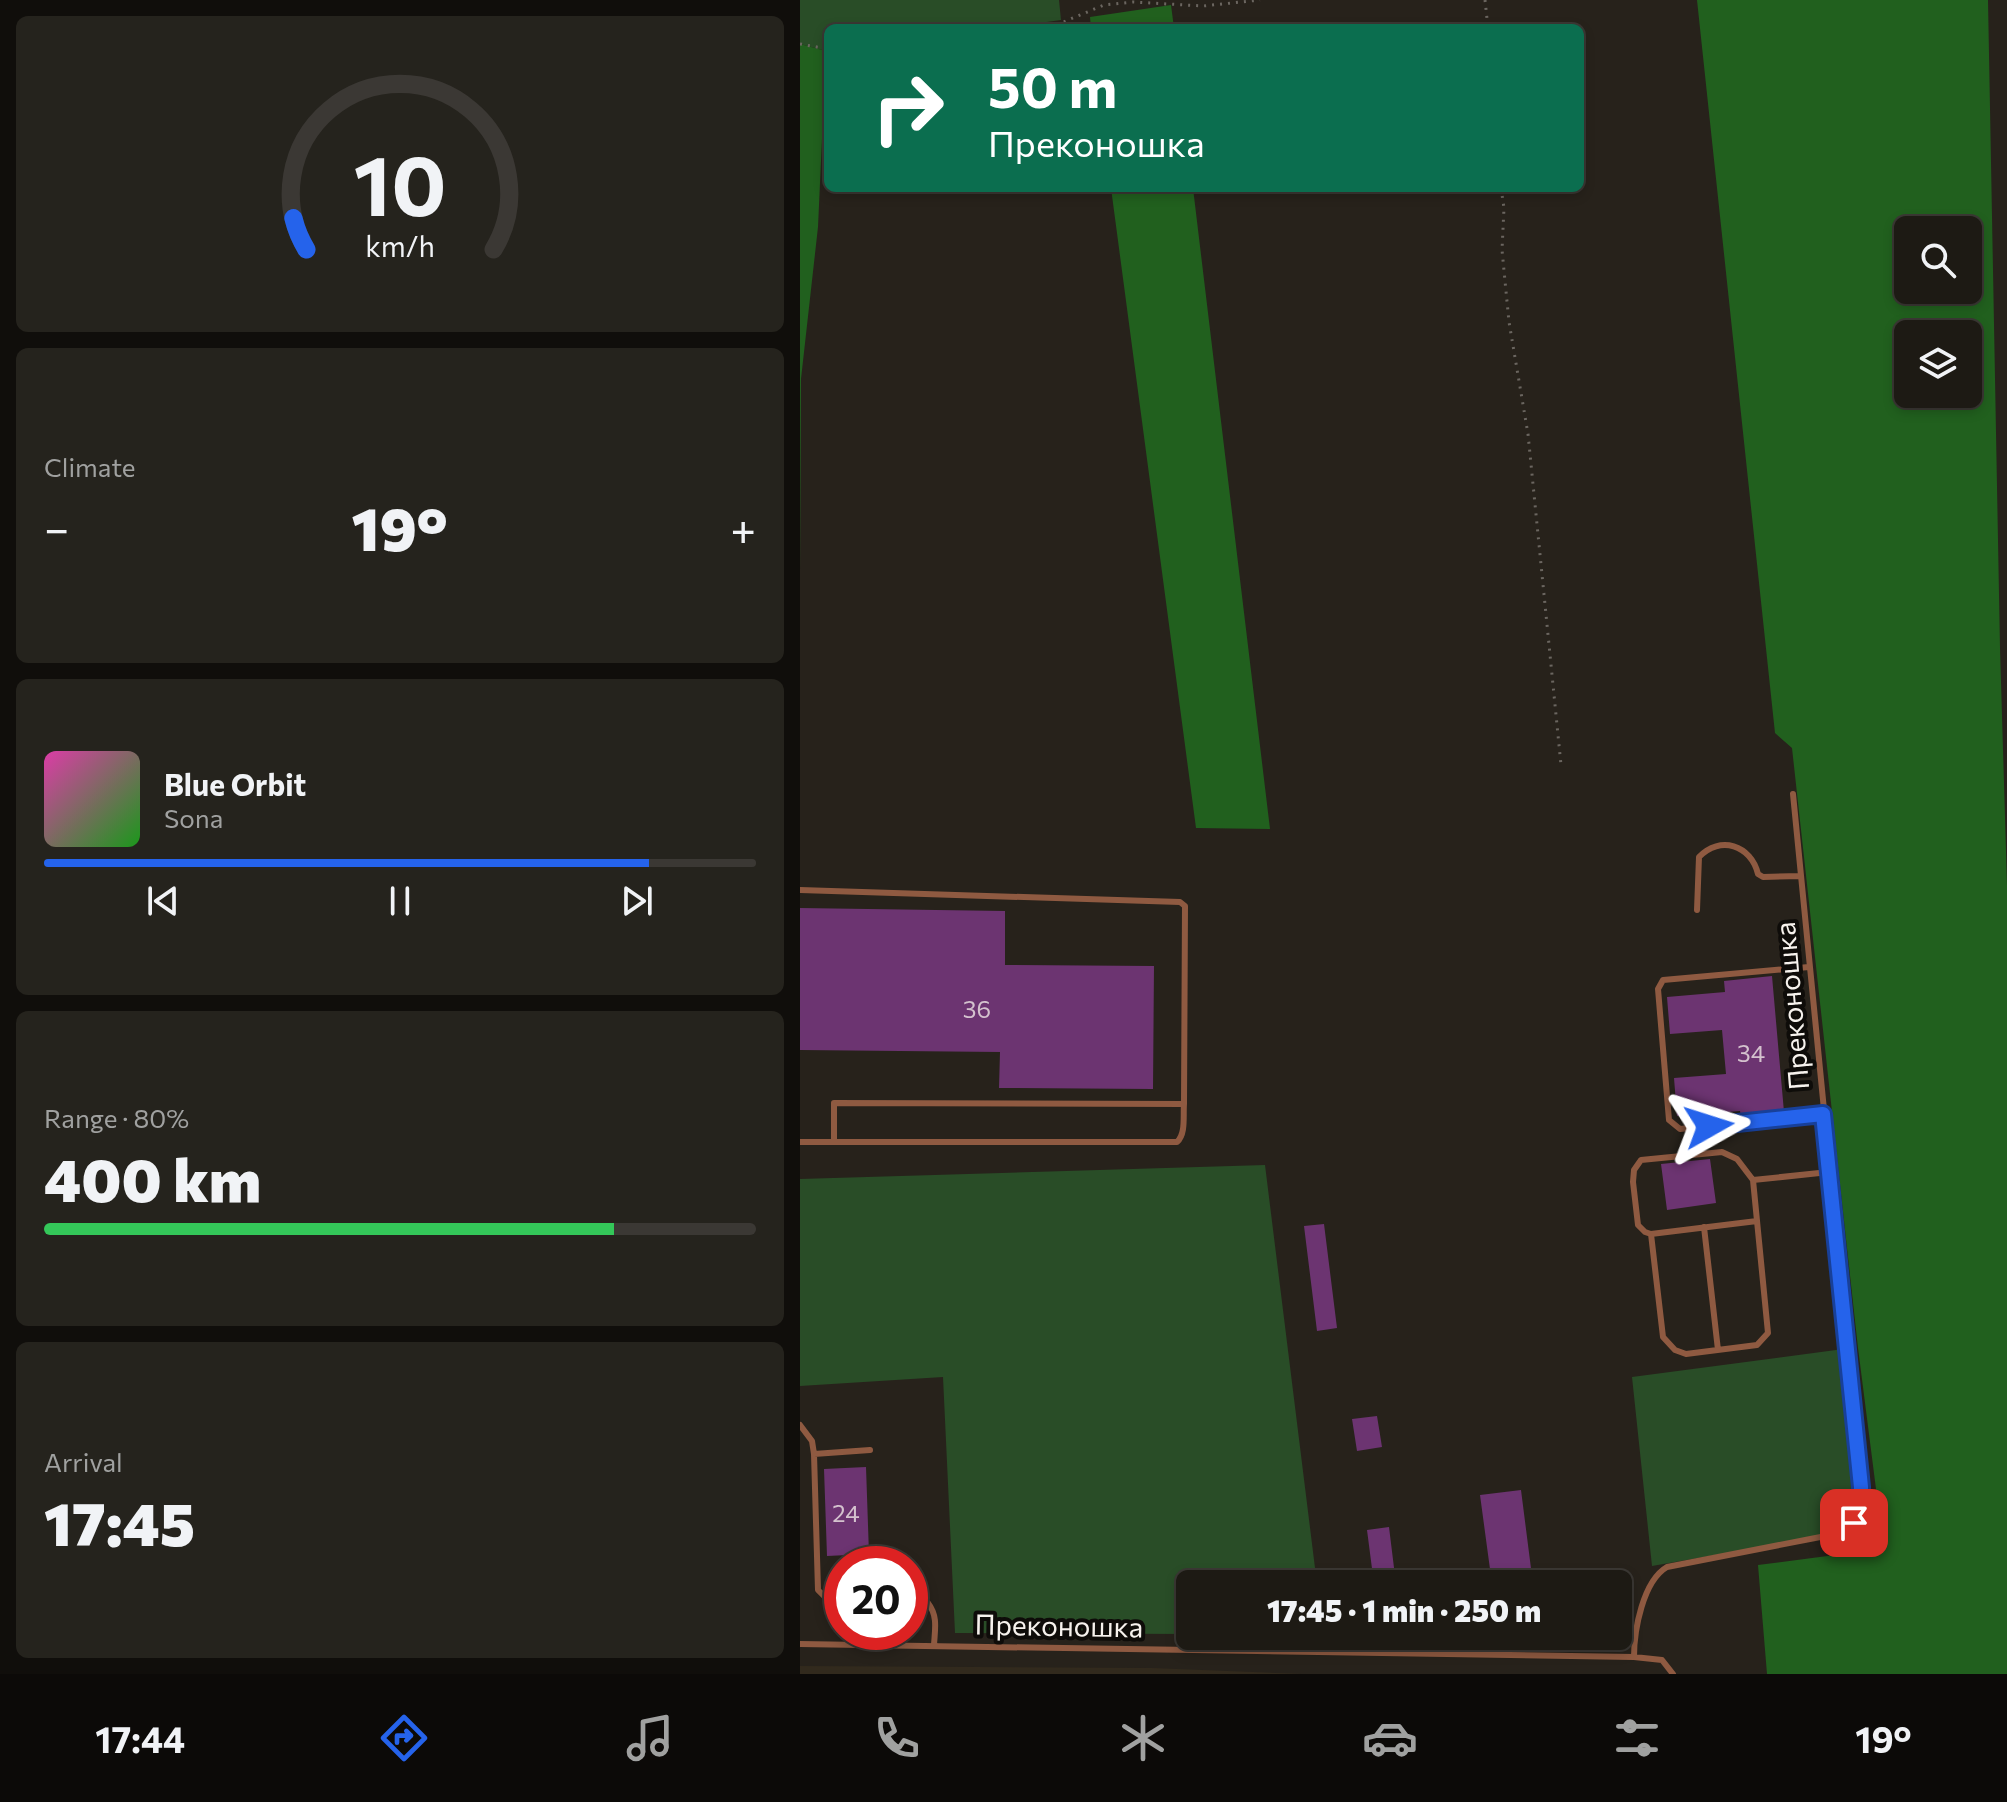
<!DOCTYPE html>
<html lang="en">
<head>
<meta charset="utf-8">
<style>
	:root { --surface:#1d1a14; --page:#25231d; --text:#f1f3f6; --muted:#a0a1a0; --line:#3b3834; --accent:#2563eb }
	body { margin:0; font-family:Commissioner,sans-serif; background:var(--page); color:var(--text); height:100vh; display:flex; flex-direction:column; font-size:30px; white-space:nowrap }
	* { box-sizing:border-box; margin:0 }
	p { font-size:26px; color:var(--muted) }
	.icon { flex:none; width:44px; height:44px; fill:none; stroke:currentColor; stroke-width:2; stroke-linecap:round; stroke-linejoin:round }
	.map { position:relative; flex:1; overflow:hidden }
	.details { display:flex; flex-direction:column; gap:16px; padding:16px; background:#100e0b; width:800px }
	.details>* { flex:none }
	.guide { position:absolute; left:24px; top:24px; width:760px; height:168px; border-radius:12px; box-shadow:0 4px 12px #0003,0 0 0 2px var(--line); background:#0b6e4f; color:#fff; overflow:hidden }
	.buttons { position:absolute; left:1094px; top:216px; display:grid; gap:16px }
	.buttons a { display:grid; place-items:center; width:88px; height:88px; border-radius:12px; background:var(--surface); box-shadow:0 4px 12px #0003,0 0 0 2px var(--line); font-size:40px }
	.speed { position:absolute; left:24px; top:1546px; display:flex; gap:16px; font-size:40px; font-weight:700; text-align:center }
	.speed>* { display:grid; place-content:center; width:104px; height:104px; border-radius:50%; background:var(--surface); box-shadow:0 4px 12px #0003,0 0 0 2px var(--line); line-height:1 }
	.speed .limit { border:12px solid #d22; background:#fff; color:#111 }
	.pin { position:absolute; display:grid; place-items:center; width:68px; height:68px; color:#fff; margin:-34px; border-radius:16px; box-shadow:0 4px 12px #0006 }
	.me { position:absolute; width:88px; margin:-44px; rotate:84deg; stroke-linejoin:round; filter:drop-shadow(0 0 6px #0008) }
	.turn { display:flex; align-items:center; gap:28px; height:168px; padding:0 32px; font-size:36px }
	.turn .icon { width:104px; height:104px; stroke-width:2.5 }
	.turn b { display:block; font-size:56px; line-height:68px }
	.big { font-size:60px; font-weight:800; line-height:1.1 }
	.details .tile { flex:1; display:flex; flex-direction:column; justify-content:center; gap:12px; min-width:0; padding:0 28px; border-radius:12px; background:var(--page) }
	.details .dial { align-items:center; gap:0 }
	.dial svg { height:208px; overflow:visible; fill:none; stroke:var(--line); stroke-width:7; stroke-linecap:round; text-anchor:middle }
	.dial text { fill:var(--text); stroke:none }
	.song { display:flex; align-items:center; gap:24px }
	.cover { width:96px; height:96px; border-radius:12px; background:linear-gradient(135deg,hsl(320 70% 55%),hsl(120 70% 35%)) }
	.played { height:8px; border-radius:4px; background:linear-gradient(90deg,var(--accent) 85%,var(--line) 85%) }
	.keys { display:flex; justify-content:space-around; direction:ltr }
	.heat { display:flex; justify-content:space-between; align-items:center; font-size:44px; direction:ltr }
	.charge { height:12px; border-radius:6px; background:linear-gradient(90deg,#34c759 80%,var(--line) 0) }
	.trip { position:absolute; left:376px; top:1570px; width:456px; height:80px; border-radius:12px; background:var(--surface); box-shadow:0 4px 12px #0003,0 0 0 2px var(--line); font-weight:800; line-height:80px; text-align:center }
	.tab-bar { display:flex; height:128px; justify-content:space-around; align-items:center; background:#0c0a08; color:var(--muted) }
	.tab-bar .icon { width:56px; height:56px }
	.tab-bar .active { color:var(--accent) }
	.tab-bar b { font-size:36px; color:var(--text) }
	main { display:flex; flex:1; min-height:0 }
	.map>svg:first-child { display:block }
	.built { fill:#322a1d }
	.green { fill:#294d27 }
	.forest { fill:#21601e; fill-rule:evenodd }
	.building { fill:#6c3471 }
	.lines { fill:none; stroke-linecap:round; stroke-linejoin:round }
	.path { stroke:#6b6660; stroke-width:3; stroke-dasharray:2 6; stroke-linecap:butt }
	.lane { stroke:#8f5a41; stroke-width:6 }
	.route-casing { stroke:#184099; stroke-width:20 }
	.route { stroke:#2563eb; stroke-width:14 }
	.labels { text-anchor:middle; dominant-baseline:central; stroke-width:8; stroke-linejoin:round; paint-order:stroke }
	.number-label { font-size:24px; fill:#d4c2ce }
	.street-label { font-size:28px; fill:#f6f2ed; stroke:#0e0c09 }
</style>
</head>
<body>
<main>
<section class="details">
<div class="tile dial"><svg viewBox="0 0 100 80">
<path d="M14 69A42 42 0 1 1 86 69"/>
<path d="M14 69A42 42 0 0 1 9 57" stroke="#2563eb"/>
<text x="50" y="56" font-size="32" font-weight="700">10</text>
<text x="50" y="72" font-size="11">km/h</text>
</svg></div>
<div class="tile"><p>Climate</p>
<div class="heat"><a>−</a><b class="big">19°</b><a>+</a></div>
</div>
<div class="tile">
<div class="song"><i class="cover"></i><div><b>Blue Orbit</b><p>Sona</p></div></div>
<div class="played"></div>
<div class="keys"><svg class="icon" aria-label="previous" viewBox="0 0 24 24"><path d="M18 5L8 12l10 7zM5 5v14"/></svg><svg class="icon" aria-label="pause" viewBox="0 0 24 24"><path d="M8 5v14M16 5v14"/></svg><svg class="icon" aria-label="next" viewBox="0 0 24 24"><path d="M6 5l10 7-10 7zM19 5v14"/></svg></div>
</div>
<div class="tile"><p>Range · 80%</p><b class="big">400 km</b><div class="charge"></div></div>
<div class="tile"><p>Arrival</p><b class="big">17:45</b></div>
</section>
<div class="map">
<svg width="1207" height="1674" viewBox="0 0 1207 1674">
	<rect width="100%" height="100%" fill="#27221b"/>
	<path class="built" d="M0,1666l352,2 149,6h-501z"/>
	<path class="green" d="M0,0h259l2,20 -58,8h-175v23h-2l-26,-7z
		M465,1165l52,419h-127v50l-235,-1 -12,-256 -143,9v-207z
		M1047,1346l13,162 -19,25 -189,33 -20,-189 204,-27z"/>
	<path class="forest" d="M897,0h291l12,648 7,237v789h-240l-9,-109 77,-10 35,-21 6,-45 -18,-141 -66,-600 -17,-15zM1108,230h60v60h-60zM1168,334v60h-60v-60z
		M371,5l3,23h-83l-1,-11z
		M0,44l26,7 -8,176 -17,152 -1,191z
		M311,188h82l77,641 -74,-1z"/>
	<path class="building" d="M0,908l205,3v54l149,1 -1,123 -154,-1 1,-36 -200,-2z
		M972,976l12,136 -43,5 -1,-6 -63,5 -3,-38 52,-4 -4,-44 -52,4 -3,-37 58,-5 -1,-11z
		M910,1159l6,44 -49,7 -6,-46z
		M524,1224l13,104 -20,3 -13,-105z
		M577,1416l5,31 -25,4 -5,-32z
		M66,1467l3,87 -42,2 -3,-87z
		M721,1490l12,94h-41l-12,-89z
		M589,1527l7,57h-22l-7,-54z"/>
	<g class="lines">
		<path class="path" d="M685,0l3,28
			M249,28l55,-23 29,-3 70,4 57,-6
			M0,44l28,5
			M701,188l3,20 -2,42 7,72 19,112 33,331"/>
		<path class="lane" d="M0,890l380,12 5,4 -1,198
			M897,910l2,-53c21,-22 52,-12 59,17l5,3 38,-1
			M1009,967l-146,13 -5,9 11,131 11,9 143,-15
			M0,1142h377c9,-8 6,-26 7,-38l-350,-1v39
			M953,1180l15,153 -11,12 -71,9 -11,-4 -12,-13 -12,-103 -6,-2 -7,-7 -5,-43 1,-12 7,-10 81,-8 15,7 16,21 76,-8
			M904,1227l14,123
			M851,1234l106,-13
			M0,1425l12,16 2,13 4,136 13,13 11,2
			M14,1454l56,-4
			M110,1603h18c10,13 7,26 6,42
			M0,1644l834,13c0,-27 9,-76 33,-90l174,-34c19,-14 18,-24 20,-46l-68,-693
			M834,1657l28,3 11,14"/>
	</g>
	<g class="lines">
		<g class="route-casing">
			<path id="route" d="M909,1126l114,-12 38,373 -1,21 -6,15"/>
		</g>
		<use href="#route" class="route"/>
	</g>
	<g class="labels">
		<g class="number-label">
			<text x="177" y="1008">36</text>
			<text x="951" y="1052">34</text>
			<text x="46" y="1512">24</text>
		</g>
		<g class="street-label">
			<text transform="translate(991 1006) rotate(-95)">Преконошка</text>
			<text transform="translate(259 1625) rotate(1)">Преконошка</text>
		</g>
	</g>
</svg>
<div class="buttons">
<a><svg class="icon" aria-label="search" viewBox="0 0 24 24"><circle cx="10" cy="10" r="6"/><path d="M15 15l6 6"/></svg></a>
<a><svg class="icon" aria-label="layers" viewBox="0 0 24 24"><path d="M12 4l9 5-9 5-9-5zM3 14l9 5 9-5"/></svg></a>
</div>
<div class="speed"><div class="limit">20</div></div>
<div class="pin" style="left:1054px;top:1523px;background:#d93025"><svg class="icon" aria-label="arrive" viewBox="0 0 24 24"><path d="M6 21V4h12l-3 4 3 4H6"/></svg></div>
<svg class="me" style="left:909px;top:1126px" viewBox="-20 -20 40 40"><path d="M0-17L14 15 0 8-14 15z" fill="#2563eb" stroke="#fff" stroke-width="4"/></svg>
<div class="trip">17:45 · 1 min · 250 m</div>
<div class="guide">
<div class="turn"><svg class="icon" aria-label="right" viewBox="0 0 24 24"><path d="M7 20v-9h11M14 6l5 5-5 5"/></svg><div><b>50 m</b>Преконошка</div></div>
</div>
</div>
</main>
<nav class="tab-bar">
<b>17:44</b>
<svg class="icon active" aria-label="directions" viewBox="0 0 24 24"><path d="M12 3l9 9-9 9-9-9zM9 14v-3h6M13 9l2 2-2 2"/></svg>
<svg class="icon" aria-label="music" viewBox="0 0 24 24"><path d="M9 18V5l10-2v13"/><circle cx="6" cy="18" r="3"/><circle cx="16" cy="16" r="3"/></svg>
<svg class="icon" aria-label="phone" viewBox="0 0 24 24"><path d="M5 4h4l2 5-3 2q2 4 5 5l2-3 5 2v4C11 20 4 13 5 4z"/></svg>
<svg class="icon" aria-label="climate" viewBox="0 0 24 24"><path d="M12 3v18M4 7l16 10M4 17L20 7"/></svg>
<svg class="icon" aria-label="car" viewBox="0 0 24 24"><path d="M5 17H2v-5l4-1 3-4h7l3 4 3 1v5h-3M9 17h6M6 11h13"/><circle cx="7" cy="17" r="2"/><circle cx="17" cy="17" r="2"/></svg>
<svg class="icon" aria-label="filters" viewBox="0 0 24 24"><path d="M4 7h16M4 17h16"/><circle cx="9" cy="7" r="2"/><circle cx="15" cy="17" r="2"/></svg>
<b>19°</b>
</nav>
</body>
</html>
